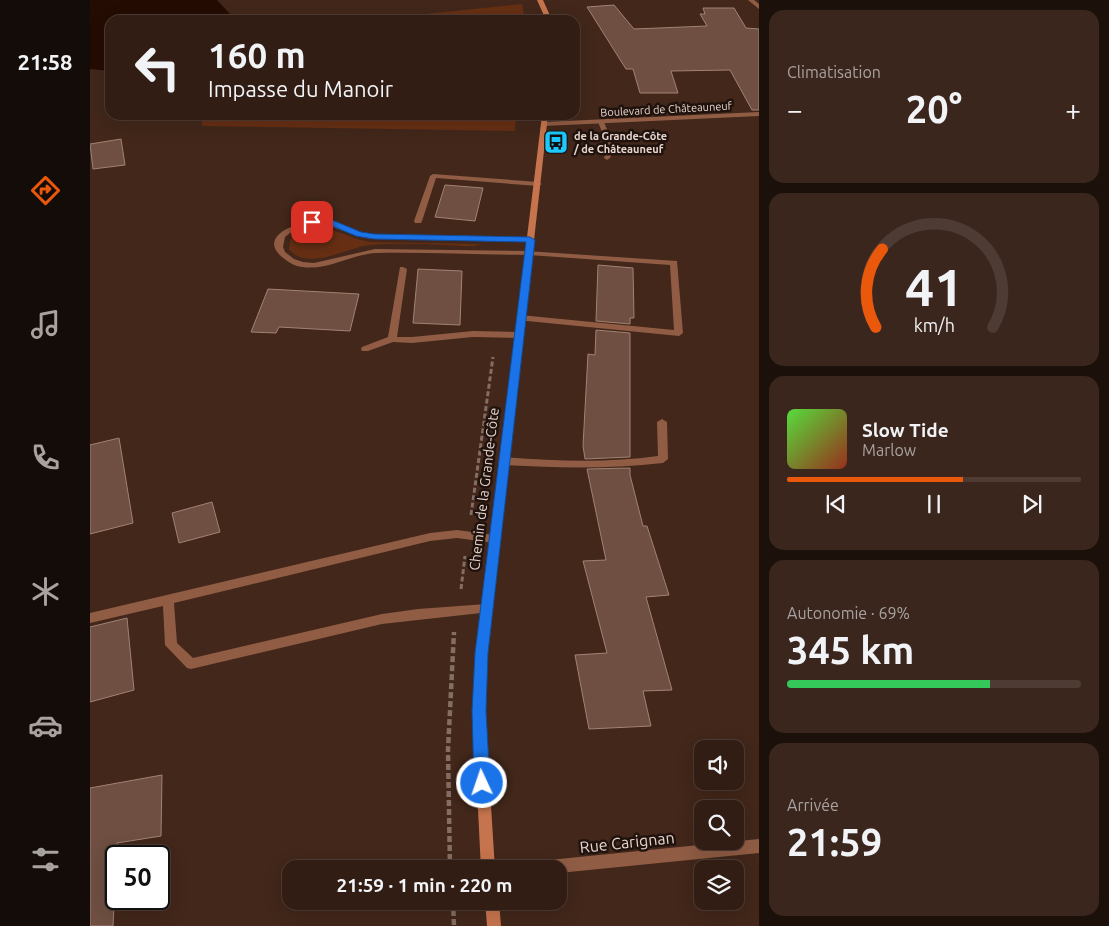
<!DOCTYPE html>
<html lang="fr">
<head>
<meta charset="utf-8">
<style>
	:root { --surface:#321d14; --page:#3a261d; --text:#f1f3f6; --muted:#a8a2a0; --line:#4d3b34; --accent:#ea580c }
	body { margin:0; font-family:Ubuntu,sans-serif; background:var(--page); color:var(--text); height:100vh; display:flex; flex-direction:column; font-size:19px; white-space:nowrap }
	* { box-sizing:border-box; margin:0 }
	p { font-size:16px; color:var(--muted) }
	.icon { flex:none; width:28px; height:28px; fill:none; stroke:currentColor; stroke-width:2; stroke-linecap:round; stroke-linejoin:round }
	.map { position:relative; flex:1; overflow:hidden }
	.sheet { display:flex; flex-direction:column; gap:10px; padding:10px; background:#1c100b; width:350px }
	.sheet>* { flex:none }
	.guide { position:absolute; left:15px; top:15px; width:475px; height:105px; border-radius:15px; box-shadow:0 5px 20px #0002,0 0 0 1px var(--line); background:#321d14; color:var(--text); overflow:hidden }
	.controls { position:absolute; left:604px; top:740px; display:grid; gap:10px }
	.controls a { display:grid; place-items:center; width:50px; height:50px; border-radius:10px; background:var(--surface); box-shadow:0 5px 20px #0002,0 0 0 1px var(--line); font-size:25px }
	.speed { position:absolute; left:15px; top:845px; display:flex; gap:10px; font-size:25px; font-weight:700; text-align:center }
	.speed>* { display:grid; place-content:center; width:65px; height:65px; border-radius:50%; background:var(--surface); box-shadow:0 5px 20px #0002,0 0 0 1px var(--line); line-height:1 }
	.speed .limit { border:2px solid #111; border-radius:8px; background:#fff; color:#111 }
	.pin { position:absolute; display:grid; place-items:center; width:42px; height:42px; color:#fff; margin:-21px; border-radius:10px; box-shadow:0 2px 8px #0006 }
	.me { position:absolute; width:55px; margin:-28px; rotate:357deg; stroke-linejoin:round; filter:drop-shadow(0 0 4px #0008) }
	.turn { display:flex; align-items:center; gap:18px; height:105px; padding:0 20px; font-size:22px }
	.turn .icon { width:65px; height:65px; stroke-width:2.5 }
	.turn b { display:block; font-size:35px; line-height:42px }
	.big { font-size:38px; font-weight:700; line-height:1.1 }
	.sheet .tile { flex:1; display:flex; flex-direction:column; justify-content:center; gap:8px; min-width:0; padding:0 18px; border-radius:15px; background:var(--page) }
	.sheet .dial { align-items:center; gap:0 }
	.dial svg { height:130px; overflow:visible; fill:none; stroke:var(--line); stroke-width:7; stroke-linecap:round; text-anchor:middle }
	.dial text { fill:var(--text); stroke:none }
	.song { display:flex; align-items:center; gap:15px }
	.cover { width:60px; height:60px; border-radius:8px; background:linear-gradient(135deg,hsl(110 70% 55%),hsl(10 70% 35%)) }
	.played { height:5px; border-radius:2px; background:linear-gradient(90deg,var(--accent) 60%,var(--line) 60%) }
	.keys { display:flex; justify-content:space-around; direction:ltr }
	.heat { display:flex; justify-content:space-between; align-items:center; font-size:28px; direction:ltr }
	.charge { height:8px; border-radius:4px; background:linear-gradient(90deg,#34c759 69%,var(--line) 0) }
	.trip { position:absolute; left:192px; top:860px; width:285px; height:50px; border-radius:15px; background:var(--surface); box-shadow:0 5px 20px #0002,0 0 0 1px var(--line); font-weight:700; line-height:50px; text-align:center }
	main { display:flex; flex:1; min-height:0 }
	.menu { display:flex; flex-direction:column; width:90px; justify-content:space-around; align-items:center; background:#140c08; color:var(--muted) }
	.menu .icon { width:35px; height:35px }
	.menu .on { color:var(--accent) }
	.menu b { font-size:22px; color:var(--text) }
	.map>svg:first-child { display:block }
	.green { fill:#662f14 }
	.water { fill:#240c03 }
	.building { fill:#6e4f42; stroke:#a38273 }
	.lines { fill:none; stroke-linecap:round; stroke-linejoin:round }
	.path-far1 { stroke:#846d62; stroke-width:3; stroke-dasharray:5 2.5; stroke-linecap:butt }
	.path { stroke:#846d62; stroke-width:4.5; stroke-dasharray:6 3; stroke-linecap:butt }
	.lane { fill:#905c44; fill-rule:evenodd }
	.street { fill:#905c44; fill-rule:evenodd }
	.secondary { fill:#c6744d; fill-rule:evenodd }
	.route { fill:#1a73e8; stroke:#114b97 }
	.labels { text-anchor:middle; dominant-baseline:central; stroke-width:5; stroke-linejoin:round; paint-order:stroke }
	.far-street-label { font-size:11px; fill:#e6d4cc; stroke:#20130e }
	.far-poi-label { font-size:11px; font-weight:bold; fill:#e6d4cc; stroke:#20130e; text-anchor:start }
	.street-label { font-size:14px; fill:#e6d4cc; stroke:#20130e }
	.near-street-label { font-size:16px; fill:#e6d4cc; stroke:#20130e }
</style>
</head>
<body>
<main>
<nav class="menu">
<b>21:58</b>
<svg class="icon on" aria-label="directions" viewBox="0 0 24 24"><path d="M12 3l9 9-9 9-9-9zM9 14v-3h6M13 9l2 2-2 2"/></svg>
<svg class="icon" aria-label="music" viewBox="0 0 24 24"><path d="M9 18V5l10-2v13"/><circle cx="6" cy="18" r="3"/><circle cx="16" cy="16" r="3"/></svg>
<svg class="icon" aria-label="phone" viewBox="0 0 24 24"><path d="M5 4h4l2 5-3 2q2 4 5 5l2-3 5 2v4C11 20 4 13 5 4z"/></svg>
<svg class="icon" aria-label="climate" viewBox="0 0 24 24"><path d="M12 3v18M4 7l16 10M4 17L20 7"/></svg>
<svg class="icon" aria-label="car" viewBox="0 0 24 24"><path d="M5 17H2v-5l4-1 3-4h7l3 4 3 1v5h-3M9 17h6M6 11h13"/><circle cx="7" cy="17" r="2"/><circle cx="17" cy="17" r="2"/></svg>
<svg class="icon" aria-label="filters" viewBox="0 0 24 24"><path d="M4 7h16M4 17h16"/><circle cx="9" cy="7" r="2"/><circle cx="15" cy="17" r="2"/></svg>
</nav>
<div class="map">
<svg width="669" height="926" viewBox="0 0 669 926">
	<rect width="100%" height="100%" fill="#42271a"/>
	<path class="green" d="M432,4l3,16h-157z
		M111,115h315l-1,16 -313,-5z
		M222,227c20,-1 38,12 58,15l111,2c-9,4 -24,1 -34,1 -26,-1 -52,-2 -78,0 -23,3 -62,27 -80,4l1,-9 9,-8z"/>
	<path class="water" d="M0,0h127l13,14 11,6h-131v51l-20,-2z"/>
	<path class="building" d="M524,5l20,24 73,-3 -7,-12h5l-2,-6h31l12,20 13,1v81h-7l-22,-40 -59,1 7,22h-38l-7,-24h-7l-39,-62z
		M31,139l4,26 -32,4 -3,-25z
		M355,185l38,3 -8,33 -40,-4z
		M508,265l35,3 1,50h-4v6l-34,-3z
		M328,269l44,2 -2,54 -47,-2z
		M178,289l91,5 -9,37 -71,-4 -3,6 -25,-1z
		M506,330l34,3v124l-45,2 -2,-13 5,-92 7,1z
		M29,438l14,85 -43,11v-89z
		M540,468v7l13,51h4l22,69 -23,2 26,93 -29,1 8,35 -62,3 -14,-74 32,-2 -24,-92 23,-1 -19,-91z
		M122,502l8,30 -41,11 -7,-30z
		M37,618l7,72 -44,12v-75z
		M72,775l-1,61 -44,7 -4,83h-23v-138z"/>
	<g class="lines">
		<path class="path-far1" d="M381,515l22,-158
			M371,589l4,-33"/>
		<path class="path" d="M360,869l-2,-119 6,-118
			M363,901l1,25"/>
		<path class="lane" d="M511,120l3,2 10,25 -4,11 -3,2 -3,-2 4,-11 -10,-25z
			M343,174l105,8 4,2 -4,2 -102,-8 -14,43 -1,2h-6l-1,-2 16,-45z
			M436,251l151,10 6,72 -4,3 -162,-16 -1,-2 4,-3 154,15 -4,-65 -141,-10h-3z
			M310,267h3l4,2 -10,68h15l61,-6 45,1 4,3 -4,3 -45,-1 -61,6 -19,-1 -25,9h-6l-1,-2 1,-2 26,-10z
			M572,419l5,3 1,37 -5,4c-53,6 -106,5 -160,2l-5,-4 5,-4c52,4 103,6 155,-1l-1,-34z
			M367,530l37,5 4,1 1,3 -1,3 -4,1 -37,-5 -27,3 -256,62 3,40 16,15 189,-44 36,-5 68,-5 4,2 2,3 -2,3 -108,12 -191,45 -4,-1 -22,-23 -2,-39 -73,17v-10l340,-80z"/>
		<path class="street" d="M658,0h6l5,4v5z
			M669,112v4l-215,10 -3,-2 3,-2z
			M232,219l16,4 24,10 11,1 143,3 14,1 4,2 -4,2 -157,-3c-34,-3 -54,-31 -88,-2l-2,10 2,5 9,7 9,3 11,1 61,-14 154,2 4,2 -4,2c-51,0 -102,-3 -152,-2 -26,1 -49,18 -75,14 -8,-1 -14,-5 -20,-10 -27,-23 23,-37 40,-38z
			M669,839v14l-200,20v-4h-37l2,-5 5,-2z"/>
		<path class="secondary" d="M447,0h6l9,20h-6z
			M452,115h6l-60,538 -3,58 10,158h-14l-8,-158 3,-58z
			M395,901h14l2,25h-14z"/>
	</g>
	<path class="route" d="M222,220h20l29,12 13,2 156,3 5,3 -47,413 -2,58 4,72 -3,6 -5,2 -6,-2 -2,-6 -2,-72 3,-58 51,-411 -152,-3 -18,-3 -26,-11 -21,-1v-3z"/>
	<defs>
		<g id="bus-square" transform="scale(1.25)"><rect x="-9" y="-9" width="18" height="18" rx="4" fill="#1dc9fd" stroke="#20130e"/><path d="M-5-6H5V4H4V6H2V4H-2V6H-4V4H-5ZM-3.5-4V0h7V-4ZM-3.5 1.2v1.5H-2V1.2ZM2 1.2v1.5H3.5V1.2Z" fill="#111"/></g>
	</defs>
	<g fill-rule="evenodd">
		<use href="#bus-square" x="466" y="142"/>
	</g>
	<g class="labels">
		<g class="far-street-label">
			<text transform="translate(576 109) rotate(-3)">Boulevard de Châteauneuf</text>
		</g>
		<g class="far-poi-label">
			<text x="484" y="136">de la Grande-Côte<tspan x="484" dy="13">/ de Châteauneuf</tspan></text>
		</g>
		<g class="street-label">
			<text transform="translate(394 489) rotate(-83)">Chemin de la Grande-Côte</text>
		</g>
		<g class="near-street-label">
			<text transform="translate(537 842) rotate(-6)">Rue Carignan</text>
		</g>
	</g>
</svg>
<div class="controls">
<a><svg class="icon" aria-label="sound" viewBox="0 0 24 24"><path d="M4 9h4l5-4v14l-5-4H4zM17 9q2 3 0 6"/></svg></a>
<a><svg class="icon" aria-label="search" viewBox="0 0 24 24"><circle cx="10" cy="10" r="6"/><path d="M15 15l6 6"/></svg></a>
<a><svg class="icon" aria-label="layers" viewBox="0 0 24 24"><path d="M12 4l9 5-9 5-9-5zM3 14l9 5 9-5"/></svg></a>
</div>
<div class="speed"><div class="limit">50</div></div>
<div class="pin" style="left:222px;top:222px;background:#d93025"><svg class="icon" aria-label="arrive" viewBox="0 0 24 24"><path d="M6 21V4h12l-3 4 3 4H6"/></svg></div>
<svg class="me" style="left:392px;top:783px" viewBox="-20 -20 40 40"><circle r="17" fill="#1a73e8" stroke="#fff" stroke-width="3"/><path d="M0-11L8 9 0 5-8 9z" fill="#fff"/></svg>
<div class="trip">21:59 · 1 min · 220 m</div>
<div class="guide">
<div class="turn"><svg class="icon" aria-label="left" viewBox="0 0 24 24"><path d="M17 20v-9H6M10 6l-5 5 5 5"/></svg><div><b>160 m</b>Impasse du Manoir</div></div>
</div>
</div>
<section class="sheet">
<div class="tile"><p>Climatisation</p>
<div class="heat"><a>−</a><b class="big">20°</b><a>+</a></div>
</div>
<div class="tile dial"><svg viewBox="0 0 100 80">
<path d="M14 69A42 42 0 1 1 86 69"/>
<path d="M14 69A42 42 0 0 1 18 21" stroke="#ea580c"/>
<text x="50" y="56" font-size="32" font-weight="700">41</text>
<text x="50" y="72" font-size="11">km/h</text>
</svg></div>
<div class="tile">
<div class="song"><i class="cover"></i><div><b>Slow Tide</b><p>Marlow</p></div></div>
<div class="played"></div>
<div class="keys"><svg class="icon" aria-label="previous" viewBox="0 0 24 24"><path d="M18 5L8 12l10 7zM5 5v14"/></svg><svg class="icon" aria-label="pause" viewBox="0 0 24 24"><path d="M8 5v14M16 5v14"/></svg><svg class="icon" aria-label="next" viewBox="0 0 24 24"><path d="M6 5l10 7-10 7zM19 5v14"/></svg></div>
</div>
<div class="tile"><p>Autonomie · 69%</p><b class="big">345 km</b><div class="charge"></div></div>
<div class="tile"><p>Arrivée</p><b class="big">21:59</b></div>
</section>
</main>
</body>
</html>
